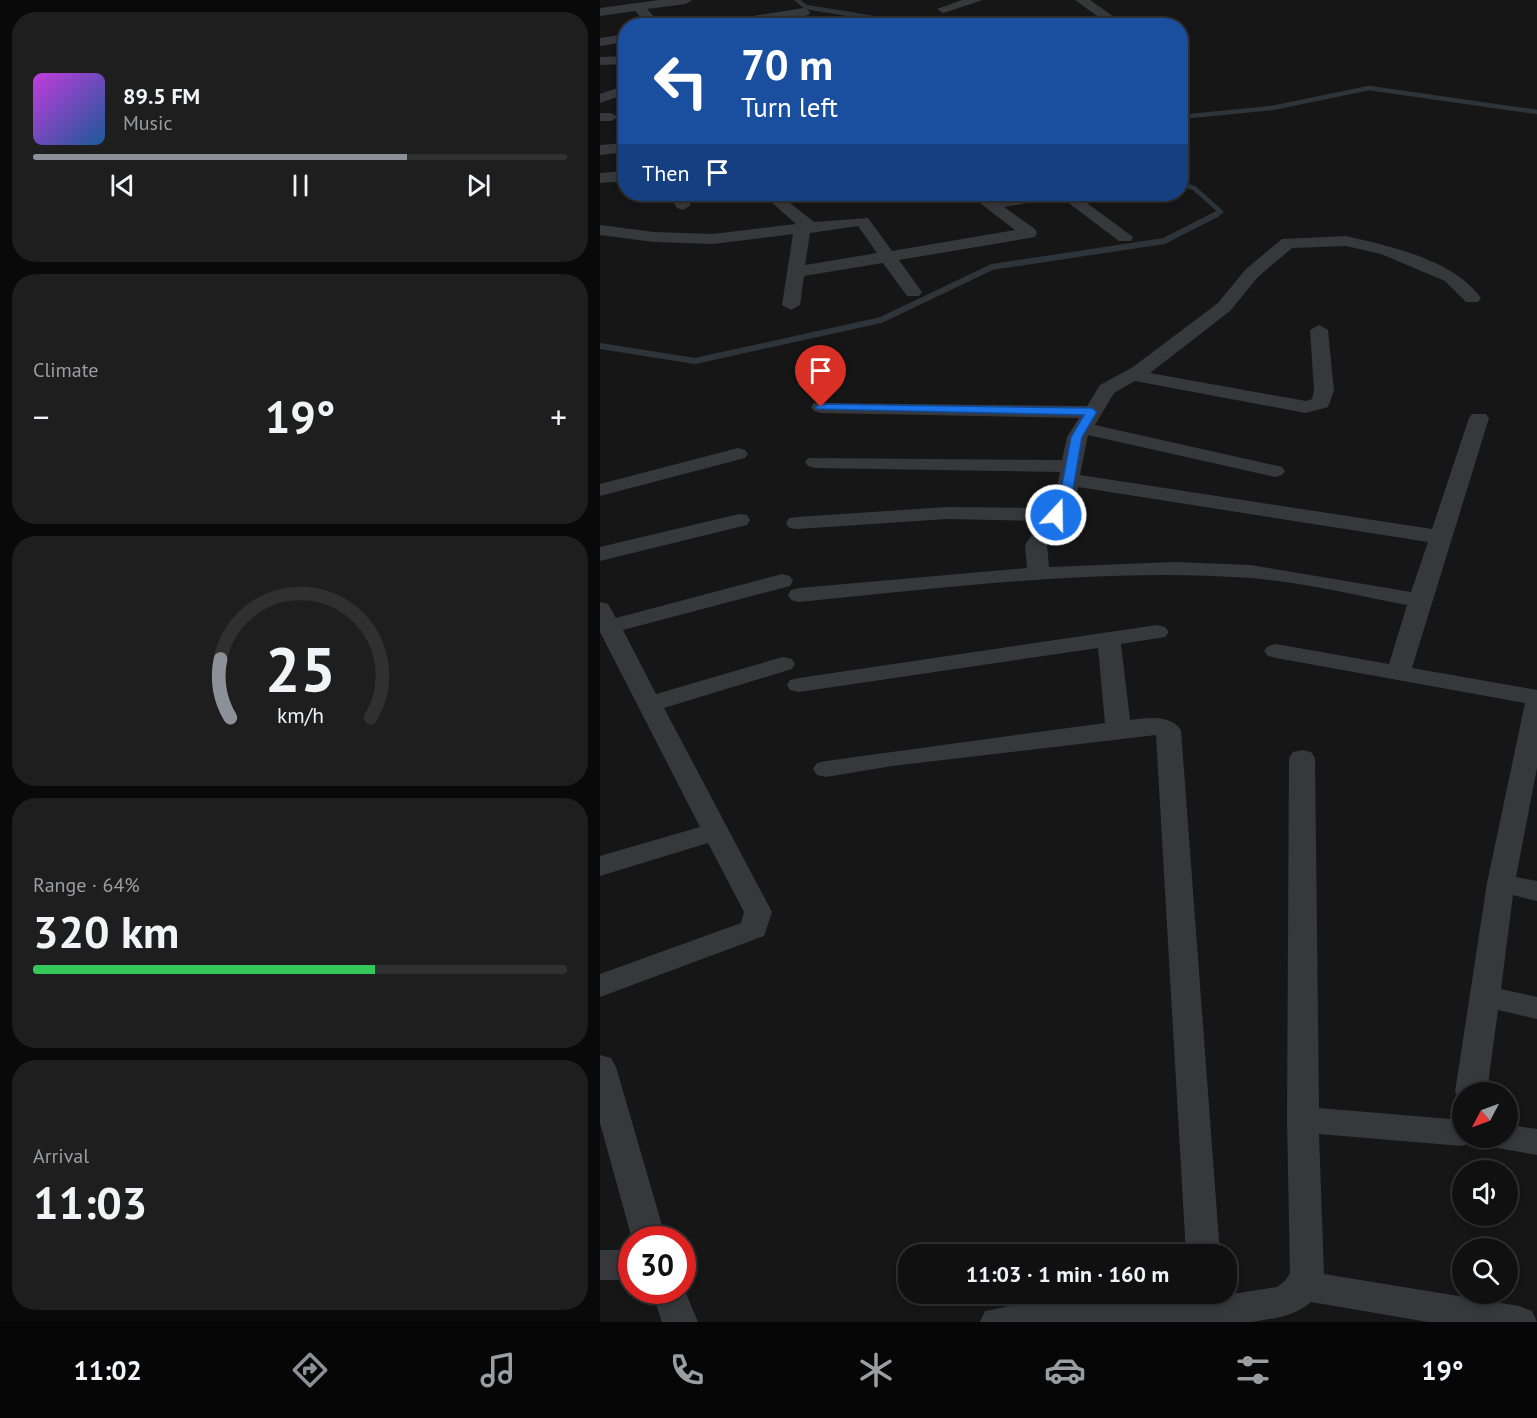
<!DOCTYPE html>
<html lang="en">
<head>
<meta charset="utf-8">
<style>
	:root { --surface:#101011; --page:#1e1e1f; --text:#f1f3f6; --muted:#9c9d9f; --line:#303031; --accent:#8c9099 }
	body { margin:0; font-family:"PT Sans",sans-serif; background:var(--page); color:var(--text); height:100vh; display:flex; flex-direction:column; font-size:22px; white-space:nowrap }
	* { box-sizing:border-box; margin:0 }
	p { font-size:20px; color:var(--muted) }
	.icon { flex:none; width:33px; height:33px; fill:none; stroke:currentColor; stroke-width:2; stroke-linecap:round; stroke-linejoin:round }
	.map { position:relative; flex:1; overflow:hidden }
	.drawer { display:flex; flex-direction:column; gap:12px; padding:12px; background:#090909; width:600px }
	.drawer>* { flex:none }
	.hud { position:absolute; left:18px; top:18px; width:570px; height:183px; border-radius:24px; box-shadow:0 3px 9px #0003,0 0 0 2px var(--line); background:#1a4fa0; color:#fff; overflow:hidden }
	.needle { width:39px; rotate:229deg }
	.tools { position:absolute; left:852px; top:1082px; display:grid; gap:12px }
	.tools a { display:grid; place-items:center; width:66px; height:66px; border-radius:50%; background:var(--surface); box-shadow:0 3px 9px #0003,0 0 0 2px var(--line); font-size:30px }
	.speed { position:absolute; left:18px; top:1226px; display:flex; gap:12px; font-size:30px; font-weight:700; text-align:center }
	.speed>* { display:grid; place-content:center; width:78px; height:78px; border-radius:50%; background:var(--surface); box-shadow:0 3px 9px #0003,0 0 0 2px var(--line); line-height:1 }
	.speed .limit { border:9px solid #d22; background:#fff; color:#111 }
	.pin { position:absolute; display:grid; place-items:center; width:51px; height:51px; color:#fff; margin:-62px -26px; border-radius:50% 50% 50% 0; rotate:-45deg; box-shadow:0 0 6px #0007 }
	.pin .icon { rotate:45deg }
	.me { position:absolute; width:66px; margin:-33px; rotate:21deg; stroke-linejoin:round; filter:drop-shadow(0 0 4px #0008) }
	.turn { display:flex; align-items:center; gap:21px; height:126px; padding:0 24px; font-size:27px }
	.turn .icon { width:78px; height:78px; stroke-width:2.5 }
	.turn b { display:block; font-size:42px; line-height:51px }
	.then { display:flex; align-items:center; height:57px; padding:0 24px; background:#0003; gap:12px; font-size:22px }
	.big { font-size:45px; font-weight:700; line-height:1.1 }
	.drawer .tile { flex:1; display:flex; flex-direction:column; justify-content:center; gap:9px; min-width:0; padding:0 21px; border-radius:24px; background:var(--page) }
	.drawer .dial { align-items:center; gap:0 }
	.dial svg { height:156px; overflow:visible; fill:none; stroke:var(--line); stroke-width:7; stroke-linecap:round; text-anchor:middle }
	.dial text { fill:var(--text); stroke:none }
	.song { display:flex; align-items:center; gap:18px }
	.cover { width:72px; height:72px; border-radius:9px; background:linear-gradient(135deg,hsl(290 70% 55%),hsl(210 70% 35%)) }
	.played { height:6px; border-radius:3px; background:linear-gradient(90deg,var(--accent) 70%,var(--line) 70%) }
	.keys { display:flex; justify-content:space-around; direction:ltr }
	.heat { display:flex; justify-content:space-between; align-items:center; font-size:33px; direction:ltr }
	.charge { height:9px; border-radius:4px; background:linear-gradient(90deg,#34c759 64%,var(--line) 0) }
	.trip { position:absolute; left:298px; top:1244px; width:339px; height:60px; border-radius:24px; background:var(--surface); box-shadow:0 3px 9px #0003,0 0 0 2px var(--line); font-weight:700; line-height:60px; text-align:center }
	.menu { display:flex; height:96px; justify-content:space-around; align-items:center; background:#060607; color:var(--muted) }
	.menu .icon { width:42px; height:42px }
	.menu .selected { color:var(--accent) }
	.menu b { font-size:27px; color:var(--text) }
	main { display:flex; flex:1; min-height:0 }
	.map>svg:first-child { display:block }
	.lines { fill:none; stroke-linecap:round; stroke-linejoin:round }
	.stream-far1 { stroke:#2d343a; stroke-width:4.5 }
	.stream { stroke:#2d343a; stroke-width:6 }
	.minor { fill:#37383c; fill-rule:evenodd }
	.route { fill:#1a73e8; stroke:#114b97; stroke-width:1.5 }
</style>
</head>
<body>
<main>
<section class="drawer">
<div class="tile">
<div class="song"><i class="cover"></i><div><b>89.5 FM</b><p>Music</p></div></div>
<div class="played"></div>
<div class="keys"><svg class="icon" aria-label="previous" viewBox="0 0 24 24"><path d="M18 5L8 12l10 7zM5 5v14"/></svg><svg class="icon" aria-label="pause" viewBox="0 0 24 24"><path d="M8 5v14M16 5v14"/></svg><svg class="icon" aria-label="next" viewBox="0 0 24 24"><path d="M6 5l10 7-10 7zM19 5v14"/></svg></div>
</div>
<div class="tile"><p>Climate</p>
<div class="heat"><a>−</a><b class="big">19°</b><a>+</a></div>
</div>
<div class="tile dial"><svg viewBox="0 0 100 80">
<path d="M14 69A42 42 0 1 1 86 69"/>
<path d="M14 69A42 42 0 0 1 9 39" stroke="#8c9099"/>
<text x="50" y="56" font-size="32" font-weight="700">25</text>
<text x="50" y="72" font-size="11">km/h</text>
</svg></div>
<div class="tile"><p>Range · 64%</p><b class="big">320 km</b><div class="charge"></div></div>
<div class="tile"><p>Arrival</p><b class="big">11:03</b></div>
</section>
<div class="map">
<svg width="937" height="1322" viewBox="0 0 937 1322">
	<rect width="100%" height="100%" fill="#161617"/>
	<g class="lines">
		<path class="stream-far1" d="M197,0l9,7 116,19
			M580,117l92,-9 97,-20 168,24
			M580,184l14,4 27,24 -7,3"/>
		<path class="stream" d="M0,346l95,15 186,-41 111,-53 172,-26 53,-27"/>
		<path class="minor" d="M59,0h33l-6,4 -39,5 16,17h-14l-14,-15 -35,5v-8z
			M362,0h21l-40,13 -6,-4z
			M475,0h15l37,26h-16z
			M204,8l6,4 -1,3 -16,3 33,8h-32l-16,-6 -37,6h-34l6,-4z
			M26,34v8l-26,4v-8z
			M26,56v8l-26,1v-8z
			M26,85v9l-26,9v-9z
			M0,113h11l7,4 -7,4h-11z
			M26,143v9l-26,3v-10z
			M26,171v10l-26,2v-10z
			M68,194h16l7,11 -8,5 -6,-2z
			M162,194h17l35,28 54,-4 24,33 123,-21 -47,-36h18l7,5 32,-5h50l58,43 -2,4h-12l-61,-46 -8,4 -46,8 31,22 2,4 -2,4 -136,23 23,32 -3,4h-12l-24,-33 -79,13 -4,29 -9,5 -9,-5 11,-71 -80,10 -59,-2 -54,-7v-10l54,7 59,2 83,-10zM258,226l19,27 -72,12 5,-32z
			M746,236c44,10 108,24 135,62l-3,4h-12l-21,-21 -64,-27 -35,-8 -54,2 -34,29 -28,34 -80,62 156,28 6,-2 2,-8 -4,-61 9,-5 9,5 6,61 -6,16 -22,6 -171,-32 -21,12 -19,32 187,42 3,4 -3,4 -7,2 -187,-42 -8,40 352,54 37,-111 3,-4h14l3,4 -77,250 125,22v78l-21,109 21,4v20l-24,-6 -12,94 36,8v22l-39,-9 -11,82h-25v10l-7,-10 32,-209 38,-180 -249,-45 -8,-2 -4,-5 4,-5 8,-2 113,20 18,-59c-52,-10 -104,-23 -157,-27 -147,-11 -304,10 -451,24l-8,-2 -3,-5 3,-5 8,-2 228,-20 -2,-23 16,-24 -94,-2 -150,10 -8,-1 -3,-5 3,-5 8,-1 150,-10 102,1 5,-7 6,-29 -245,-4 -7,-2 -3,-4 3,-4 254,2 5,-23 12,-19 -258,-5 -7,-2 -3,-4 3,-4 273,3 13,-21 33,-18 85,-64 28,-34 36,-30zM478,487l350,55 -17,50 -160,-27 -77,-3 -125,5 -2,-22 29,-44z
			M138,448l7,2 3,4 -3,4 -145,38v-12z
			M139,514l8,1 3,5 -3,5 -147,36v-14z
			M182,574l8,2 3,5 -3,5 -167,44 33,64 127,-37 9,2 3,5 -3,5 -128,39 108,204 -8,24 -164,61v-23l141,-51 3,-11 -36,-69 -108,33v-20l100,-29 -100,-195v-30l8,2 8,14z
			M557,625l8,2 4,5 -4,5 -44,7 9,76c16,-2 40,-6 51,10l39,524h-34l-30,-519 -264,31 -66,11 -9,-2 -4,-6 4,-6 9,-2 279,-38 -7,-75 -299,44 -9,-2 -3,-5 3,-5 9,-2z
			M702,750l9,2 4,6 4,350 143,12v17h14l-3,5 -11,4 -143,-12 5,140 195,32 13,5 5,11h-109l-117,-20c-17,15 -37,16 -59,20h-272l5,-11 48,-10 174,-3 70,-11 8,-6 5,-8 -3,-153 2,-362 4,-6z
			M0,1055l11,3 5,9 50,172h-34l-32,-116z
			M908,1125l29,4v26l-51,-9 -5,-9h27z
			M0,1250h32v30h-32z
			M82,1284l16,38h-36l-11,-32h31z"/>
	</g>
	<path class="route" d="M221,404l271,4 5,4 -15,25 -11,64 -10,17 -5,1 -6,-4 9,-14 12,-64 13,-22 -267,-6 -2,-2z"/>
</svg>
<div class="tools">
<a><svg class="needle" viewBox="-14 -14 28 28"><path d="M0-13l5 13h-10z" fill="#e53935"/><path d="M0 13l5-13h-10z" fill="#9c9d9f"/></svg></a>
<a><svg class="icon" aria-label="sound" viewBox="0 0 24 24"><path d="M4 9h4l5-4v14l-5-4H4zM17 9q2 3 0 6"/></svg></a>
<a><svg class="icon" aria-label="search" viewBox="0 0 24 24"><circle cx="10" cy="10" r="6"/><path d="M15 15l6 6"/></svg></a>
</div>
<div class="speed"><div class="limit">30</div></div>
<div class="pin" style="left:221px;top:407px;background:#d93025"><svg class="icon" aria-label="arrive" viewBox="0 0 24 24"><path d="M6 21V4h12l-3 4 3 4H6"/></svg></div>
<svg class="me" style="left:456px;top:515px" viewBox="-20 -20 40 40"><circle r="17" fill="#1a73e8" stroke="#fff" stroke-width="3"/><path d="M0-11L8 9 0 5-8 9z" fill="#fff"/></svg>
<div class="trip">11:03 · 1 min · 160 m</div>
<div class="hud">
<div class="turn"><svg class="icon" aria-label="left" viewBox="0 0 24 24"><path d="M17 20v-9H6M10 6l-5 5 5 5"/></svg><div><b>70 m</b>Turn left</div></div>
<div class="then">Then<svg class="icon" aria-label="arrive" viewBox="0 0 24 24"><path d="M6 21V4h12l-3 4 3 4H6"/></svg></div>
</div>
</div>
</main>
<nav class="menu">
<b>11:02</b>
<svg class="icon selected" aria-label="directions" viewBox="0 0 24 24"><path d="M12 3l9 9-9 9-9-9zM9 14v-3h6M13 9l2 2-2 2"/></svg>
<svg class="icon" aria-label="music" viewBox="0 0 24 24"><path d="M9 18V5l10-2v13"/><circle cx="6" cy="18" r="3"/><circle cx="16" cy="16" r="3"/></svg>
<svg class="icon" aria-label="phone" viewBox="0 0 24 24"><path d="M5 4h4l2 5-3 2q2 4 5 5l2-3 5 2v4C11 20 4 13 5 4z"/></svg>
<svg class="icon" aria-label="climate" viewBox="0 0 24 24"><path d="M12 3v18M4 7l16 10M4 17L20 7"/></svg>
<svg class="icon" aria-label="car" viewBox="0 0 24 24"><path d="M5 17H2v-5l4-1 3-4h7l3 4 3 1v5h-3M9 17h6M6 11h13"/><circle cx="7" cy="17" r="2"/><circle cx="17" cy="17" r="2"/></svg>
<svg class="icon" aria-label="filters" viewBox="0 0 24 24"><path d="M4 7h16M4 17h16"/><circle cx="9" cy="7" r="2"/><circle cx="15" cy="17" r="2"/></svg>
<b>19°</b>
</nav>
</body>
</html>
